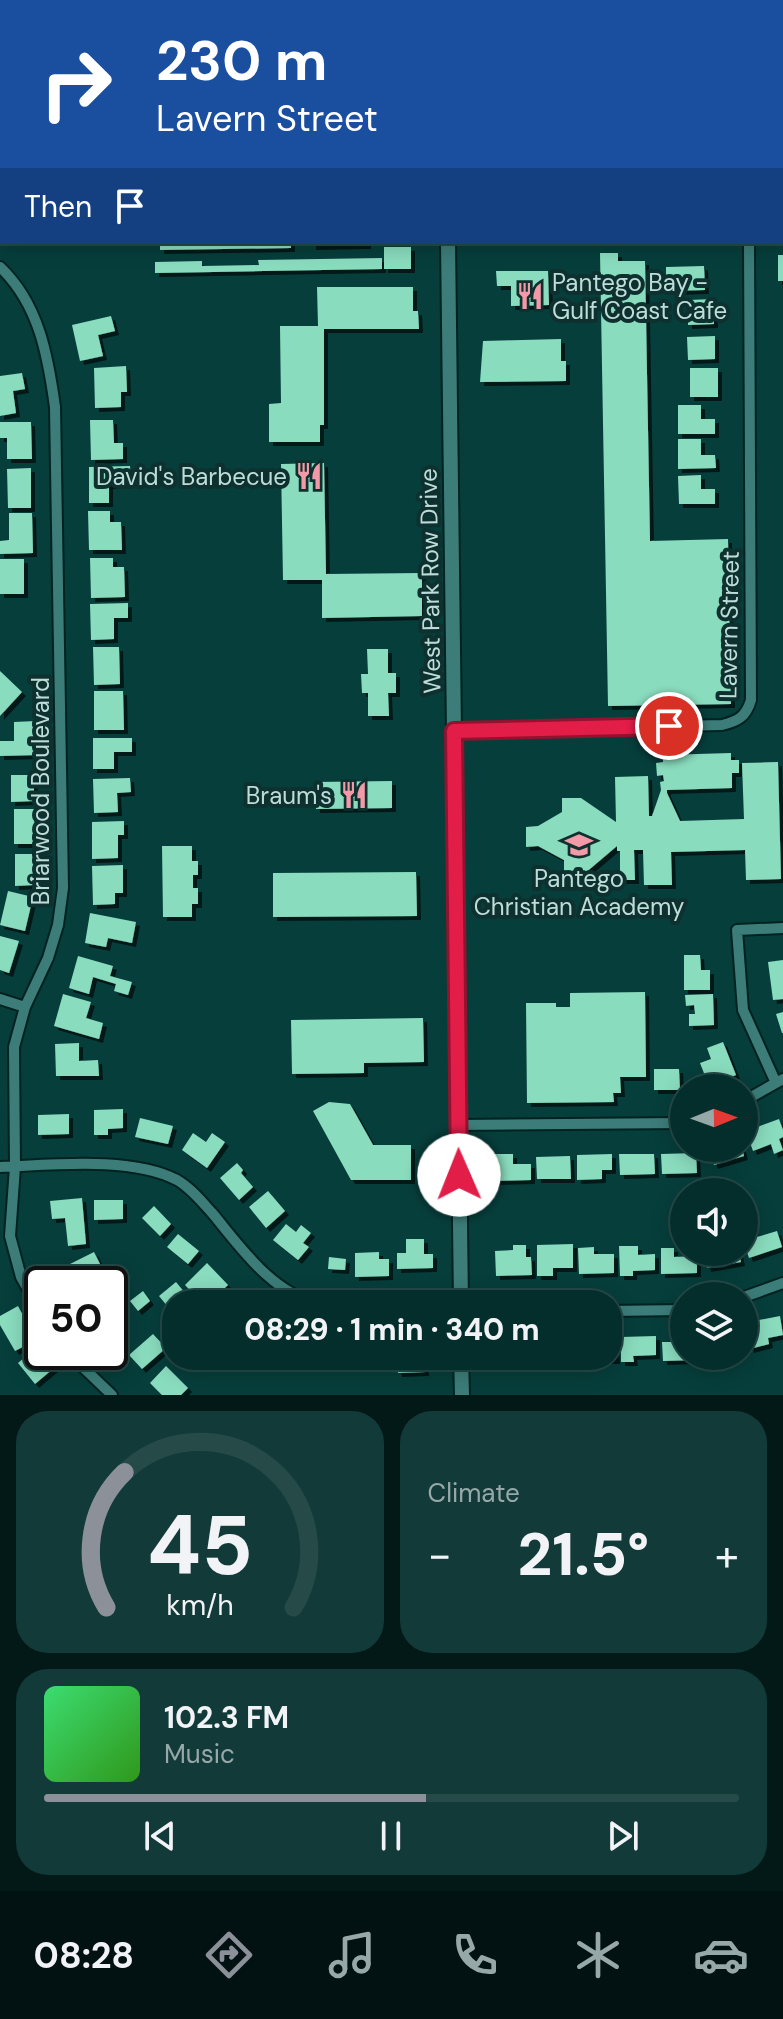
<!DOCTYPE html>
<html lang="en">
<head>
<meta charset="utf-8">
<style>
	:root { --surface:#042e2c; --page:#123a38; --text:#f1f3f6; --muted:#97a8a9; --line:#254a48; --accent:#8c9099 }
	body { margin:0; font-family:"DM Sans",sans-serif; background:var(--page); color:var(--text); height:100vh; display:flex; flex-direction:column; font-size:30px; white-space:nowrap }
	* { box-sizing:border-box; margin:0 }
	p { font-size:26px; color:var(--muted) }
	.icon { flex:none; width:44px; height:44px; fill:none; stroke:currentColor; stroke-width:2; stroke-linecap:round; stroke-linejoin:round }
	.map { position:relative; height:1395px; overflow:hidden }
	.panel { display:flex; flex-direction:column; gap:16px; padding:16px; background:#021918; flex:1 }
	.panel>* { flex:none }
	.banner { position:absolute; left:0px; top:0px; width:784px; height:244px; box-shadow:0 4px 20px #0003,0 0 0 2px var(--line); background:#1a4fa0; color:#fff; overflow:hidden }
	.needle { width:52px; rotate:89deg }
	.buttons { position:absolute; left:670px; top:1074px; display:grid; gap:16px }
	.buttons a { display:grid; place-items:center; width:88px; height:88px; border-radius:50%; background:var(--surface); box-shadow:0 4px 20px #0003,0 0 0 2px var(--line); font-size:40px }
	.speed { position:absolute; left:24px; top:1266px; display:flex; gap:16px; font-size:40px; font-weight:700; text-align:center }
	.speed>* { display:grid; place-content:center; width:104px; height:104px; border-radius:50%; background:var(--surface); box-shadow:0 4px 20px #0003,0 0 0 2px var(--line); line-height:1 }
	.speed .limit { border:4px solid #111; border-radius:12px; background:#fff; color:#111 }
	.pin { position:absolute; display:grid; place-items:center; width:68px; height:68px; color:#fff; margin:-34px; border:4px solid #fff; border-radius:50%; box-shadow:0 2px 8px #0007 }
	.me { position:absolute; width:88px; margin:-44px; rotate:359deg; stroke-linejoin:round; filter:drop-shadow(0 0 6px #0008) }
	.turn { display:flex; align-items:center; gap:28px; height:168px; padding:0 24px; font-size:36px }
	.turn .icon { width:104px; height:104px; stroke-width:2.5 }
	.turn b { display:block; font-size:56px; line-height:68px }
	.then { display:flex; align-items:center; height:76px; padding:0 24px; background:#0003; gap:16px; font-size:30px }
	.big { font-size:60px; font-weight:800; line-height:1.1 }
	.panel .tile { flex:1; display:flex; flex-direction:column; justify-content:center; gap:12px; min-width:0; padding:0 28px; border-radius:32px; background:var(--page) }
	.panel .dial { align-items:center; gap:0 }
	.dial svg { height:208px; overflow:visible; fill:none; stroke:var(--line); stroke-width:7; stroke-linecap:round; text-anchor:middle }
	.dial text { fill:var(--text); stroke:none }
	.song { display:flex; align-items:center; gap:24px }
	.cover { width:96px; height:96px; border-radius:12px; background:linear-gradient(135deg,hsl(140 70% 55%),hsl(110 70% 35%)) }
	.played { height:8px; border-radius:4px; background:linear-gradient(90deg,var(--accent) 55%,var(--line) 55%) }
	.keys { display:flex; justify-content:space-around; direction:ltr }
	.heat { display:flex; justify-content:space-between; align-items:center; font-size:44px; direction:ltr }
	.panel .tiles { flex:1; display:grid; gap:16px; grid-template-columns:1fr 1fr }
	.tile:last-child { grid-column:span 2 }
	.trip { position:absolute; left:162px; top:1290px; width:460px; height:80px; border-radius:32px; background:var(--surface); box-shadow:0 4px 20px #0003,0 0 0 2px var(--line); font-weight:800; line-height:80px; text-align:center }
	.tabs { display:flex; height:128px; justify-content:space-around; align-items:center; background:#021212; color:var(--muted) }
	.tabs .icon { width:56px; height:56px }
	.tabs .current { color:var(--accent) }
	.tabs b { font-size:36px; color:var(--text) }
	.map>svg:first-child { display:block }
	.built { fill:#034946 }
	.building { fill:#8adcbf; filter:url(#shadow) }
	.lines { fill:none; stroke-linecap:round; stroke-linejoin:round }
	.minor-casing { stroke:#002321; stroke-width:14 }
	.tertiary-casing { stroke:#002321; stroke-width:16 }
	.secondary-casing { stroke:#002321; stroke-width:18 }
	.minor { stroke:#3c7d79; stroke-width:10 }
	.tertiary { stroke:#3c7d79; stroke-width:12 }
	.secondary { stroke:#3c7d79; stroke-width:14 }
	.route-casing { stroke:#92132f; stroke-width:20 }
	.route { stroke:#e11d48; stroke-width:14 }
	.labels { text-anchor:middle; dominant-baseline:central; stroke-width:8; stroke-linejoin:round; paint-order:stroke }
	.poi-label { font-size:24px; fill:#bdddda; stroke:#0e312f; text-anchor:end }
	.street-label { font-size:24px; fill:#bdddda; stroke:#0e312f }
</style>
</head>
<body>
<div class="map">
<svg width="783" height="1395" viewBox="0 0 783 1395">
	<defs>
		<filter id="shadow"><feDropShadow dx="4" dy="4" stdDeviation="0" flood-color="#0009"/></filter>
	</defs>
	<rect width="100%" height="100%" fill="#063e3b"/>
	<path class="built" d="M0,0h138l-136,2 -2,114z"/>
	<path class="building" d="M160,242h131v6l-131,2z
		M312,242h55v3l-55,1z
		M384,247h27v22h-27z
		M600,253h18v8h27l5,280 78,-2 3,165 -123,2z
		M778,255h5v26h-5z
		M382,258v11l-227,4v-11l47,-1v5l57,-1 -1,-5z
		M704,266l1,24 -39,1v-24z
		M496,271h52l1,34 -38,1v-20h-14z
		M317,287h96v24h5l1,18h-95v96h-4v17h-51v-38l12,-1 -1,-77h38z
		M714,299v25l-26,1v-25z
		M111,316l4,15 -17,4 5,21 -23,5 -8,-36z
		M715,336v23l-27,1 -1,-23z
		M561,339v22h5v20l-86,1 3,-41z
		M126,366l1,26h-6v15l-26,1 -1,-40z
		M690,368h28v29h-28z
		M22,373l3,16 -12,2 3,22 -16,3v-40z
		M678,405h23v14h14v15h-37z
		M90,420h23l1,23h9v16l-32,1z
		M0,422h31l1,37h-25v-21h-7z
		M678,439h23v16h14l1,13 -38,1z
		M324,463l2,111 96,-1v43l-100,2v-38h-39l-2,-116z
		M130,466l1,18 -22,1v18h-20v-36z
		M31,468v40h-23l-1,-39z
		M701,475v14h14v15h-36l-1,-28z
		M88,511h22v11h11l1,28h-33z
		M9,513h23l1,40 -33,1v-13l9,-1z
		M90,558h23v9h11l1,30 -34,1z
		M0,559h24v35h-24z
		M128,603v15h-14v21l-23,1 -1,-36z
		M93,647h26l1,37 -26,1z
		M367,649h21v24h8v20h-8l1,23h-21v-23h-6l-1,-19h7z
		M0,671l22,21 -22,24z
		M94,691h29l1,39h-30z
		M36,721l1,34 -37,1v-15h14v-19z
		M93,738h39v14h-18v17h-21z
		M731,753v7h8v13h-7v15l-65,2v3l13,28 64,-2 -2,-56 36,-1 3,117 -35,1 -1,-30 -74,2 1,33h-28l-1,-35h-9l1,30h-15v-29h-3v-5l-33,28 -20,1v-15l-26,-14 -12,1v-20l12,-1 24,-14v-14h19l35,24 -1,-45 33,-1 1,40h3l9,-26 -1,-8 4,-1 -1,-6 -6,1 -1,-13 7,-1v-7z
		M11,775h23v26l-23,1z
		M130,778l1,14 -14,1 1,19 -24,1 -1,-34z
		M392,781v27l-76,1 -1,-27z
		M14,809h20l1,35h-21z
		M124,821v14h-6v23l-26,1v-37z
		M162,846h30v15h6v14h-5v13h5v16h-6v13h-29z
		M15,854h19v31l-19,1z
		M123,865v28h-8v11l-22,1 -1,-39z
		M416,872l1,44 -144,1v-44z
		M8,891l25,6 -8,34 -25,-6z
		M90,913l46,9 -4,21 -24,-5 -2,9 -21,-4z
		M0,936l19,5 -10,32 -9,-3z
		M684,955h16l1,15h9v20h-26z
		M78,956l35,10 -3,10 22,6 -4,13 -14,-4 2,-7 -23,-7 -4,17 -20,-6z
		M783,960v39l-10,1 -5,-38z
		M645,992l1,85h-26l1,16h-8l1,9 -87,1 -1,-100h30v4h14v-14z
		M63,994l28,8 -5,16 17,5 -4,16 -45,-13z
		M713,994l1,31 -25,1v-12h6l-1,-9 -8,1 -1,-11z
		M783,1012v21h-1l-6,-19z
		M423,1018l1,44 -60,1v10l-72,1 -1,-54z
		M723,1042l13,33 -27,11 -9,-23 11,-4 -4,-11z
		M79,1043v18l19,-1 1,16h-43l-1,-32z
		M654,1069h25l1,21h-26z
		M329,1102l21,2 23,41h38v35h-60l-38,-69z
		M123,1109v19l-15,1v6h-14v-25z
		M69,1114v20l-31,1v-20z
		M140,1118l33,8 -5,18 -33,-7z
		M779,1119l4,11v7l-4,2 4,11 -9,4 -3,-10 -18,7 -7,-20z
		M193,1133l13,9 6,-9 13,9 -18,26 -25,-18z
		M708,1148h34l2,8 -30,9z
		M696,1153l1,20 -35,1 -1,-20z
		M494,1154h19v10h18v16l-36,1z
		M612,1154v16h-10v9l-25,1v-25z
		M619,1154h35l1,20 -35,1z
		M570,1156l1,23h-34l-1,-22z
		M237,1163l6,7 -2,3 12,14 -14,13 -19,-22z
		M268,1191l17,20 -19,17 -17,-21z
		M82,1198l4,46 -18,2 -3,-28 -13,1 -2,-18z
		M94,1200h29v19l-29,1z
		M154,1206l17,18 -11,12 -18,-18z
		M286,1224l10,8 5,-7 10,8 -8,10 6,4 -11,13 -25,-20z
		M753,1227l4,10 20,-6 5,16 -33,11 -5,-15v-12z
		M178,1234l21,17 -11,13 -21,-17z
		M406,1239h18v15h9v14l-36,1v-16h9z
		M573,1244v24h-20v8h-16v-31z
		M513,1245h13v12h5l1,18 -36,1 -1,-25 18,-1z
		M619,1246h19v9l17,-1v16l-22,1v5h-13z
		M594,1247v7h20v19l-35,1 -1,-26z
		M661,1248h13v9l23,-1v17l-36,1z
		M94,1252l13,26 -13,6h-14l-10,-20z
		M379,1252v7h10v17l-34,1v-24z
		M704,1252h35l2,10 -34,6z
		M329,1257l17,2 -1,11 -17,-1z
		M207,1263l21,22 -20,19h-5l-18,-19z
		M176,1282l9,11 -17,14 -9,-11z
		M114,1287l5,9 -5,3 9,14 -13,8v-32z
		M143,1291l7,10 -12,10 -8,-10z
		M237,1294l12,10h-20z
		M18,1306l18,34 -21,11 -15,-26v-9z
		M780,1316l3,19 -15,3 1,6 -19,5 -6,-26z
		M153,1334l13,14 -24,21 -13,-14z
		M656,1336v19l-23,1 1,6h-13v-25z
		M662,1342h22v14h13v4l-34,1z
		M615,1343l1,17h-36l-1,-4h29v-12z
		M37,1347l17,21 -19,16 -17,-21z
		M317,1356h21l1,6 -22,1z
		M349,1356h75l1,16 -27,1 -1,-6 -48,1z
		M541,1356h25v7l-25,1z
		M166,1366l22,22 -7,7h-19l-12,-12z"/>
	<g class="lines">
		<g class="minor-casing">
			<path id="minor" d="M646,0v2
				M0,267c39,37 48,89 55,140l8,481 -5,37 -10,33 -23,49 -11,40 1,120 -5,69 11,41 21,37
				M454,731l268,-6c16,-4 24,-8 29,-25l-2,-458
				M0,999l25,8
				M776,1083l-33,-73 -6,-80 46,-2
				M744,1101l39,-22
				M458,1125l226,-2
				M0,1167c52,-2 131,-11 177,13 14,8 25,22 36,34 29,35 59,79 106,90
				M744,1297l39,-14
				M608,1311l76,-1
				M67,1352l45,43"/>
		</g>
		<g class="tertiary-casing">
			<path id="tertiary" d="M782,233h1"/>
		</g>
		<g class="secondary-casing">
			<path id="secondary" d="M447,2v-2
				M448,242l13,1062
				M461,1356l1,39"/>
		</g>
		<use href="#minor" class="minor"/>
		<use href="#tertiary" class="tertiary"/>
		<use href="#secondary" class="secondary"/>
	</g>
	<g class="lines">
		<g class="route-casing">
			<path id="route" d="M459,1175l-5,-444 215,-5"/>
		</g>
		<use href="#route" class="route"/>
	</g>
	<defs>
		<g id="restaurant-bare" transform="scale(2.16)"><path d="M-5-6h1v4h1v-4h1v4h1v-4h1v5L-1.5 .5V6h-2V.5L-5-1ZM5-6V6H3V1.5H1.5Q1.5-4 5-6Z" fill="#f39aa8" stroke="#0e312f" stroke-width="2.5" paint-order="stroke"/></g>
		<g id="school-bare" transform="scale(2.16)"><path d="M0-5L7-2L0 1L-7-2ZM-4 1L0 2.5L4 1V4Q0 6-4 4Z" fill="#f39aa8" stroke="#0e312f" stroke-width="2.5" paint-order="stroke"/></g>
	</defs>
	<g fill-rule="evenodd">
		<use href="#restaurant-bare" x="530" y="296"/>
		<use href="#restaurant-bare" x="309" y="476"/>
		<use href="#restaurant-bare" x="354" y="795"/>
		<use href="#school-bare" x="579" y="845"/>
	</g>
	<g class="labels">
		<g class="poi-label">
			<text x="552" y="282" text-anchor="start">Pantego Bay -<tspan x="552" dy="28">Gulf Coast Cafe</tspan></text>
			<text x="287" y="476">David's Barbecue</text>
			<text x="332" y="795">Braum's</text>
			<text x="579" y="878" text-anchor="middle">Pantego<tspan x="579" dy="28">Christian Academy</tspan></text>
		</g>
		<g class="street-label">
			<text transform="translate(430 581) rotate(-91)">West Park Row Drive</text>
			<text transform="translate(729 625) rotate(-89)">Lavern Street</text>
			<text transform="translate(40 791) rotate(-90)">Briarwood Boulevard</text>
		</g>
	</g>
</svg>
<div class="buttons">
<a><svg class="needle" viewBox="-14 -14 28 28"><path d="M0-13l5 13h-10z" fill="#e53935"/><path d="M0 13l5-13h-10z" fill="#97a8a9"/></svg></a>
<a><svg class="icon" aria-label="sound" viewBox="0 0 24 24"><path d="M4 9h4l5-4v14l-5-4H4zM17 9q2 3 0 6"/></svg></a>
<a><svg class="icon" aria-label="layers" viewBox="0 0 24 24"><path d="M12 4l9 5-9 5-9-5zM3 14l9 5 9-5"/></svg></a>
</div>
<div class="speed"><div class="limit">50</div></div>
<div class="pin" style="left:669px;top:726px;background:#d93025"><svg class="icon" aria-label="arrive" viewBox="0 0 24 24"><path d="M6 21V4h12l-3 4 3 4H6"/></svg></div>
<svg class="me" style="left:459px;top:1175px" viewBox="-20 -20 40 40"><circle r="19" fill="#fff"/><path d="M0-13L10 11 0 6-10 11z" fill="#e11d48"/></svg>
<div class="trip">08:29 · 1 min · 340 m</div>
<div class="banner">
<div class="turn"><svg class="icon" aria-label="right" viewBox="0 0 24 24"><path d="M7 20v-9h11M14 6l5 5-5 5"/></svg><div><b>230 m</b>Lavern Street</div></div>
<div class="then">Then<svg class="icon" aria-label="arrive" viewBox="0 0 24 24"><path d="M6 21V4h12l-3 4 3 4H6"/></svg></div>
</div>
</div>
<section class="panel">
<div class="tiles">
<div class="tile dial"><svg viewBox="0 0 100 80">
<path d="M14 69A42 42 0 1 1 86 69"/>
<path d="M14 69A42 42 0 0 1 21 17" stroke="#8c9099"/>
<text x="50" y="56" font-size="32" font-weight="700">45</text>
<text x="50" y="72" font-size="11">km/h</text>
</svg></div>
<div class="tile"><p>Climate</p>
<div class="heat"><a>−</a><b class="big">21.5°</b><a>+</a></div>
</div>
<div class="tile">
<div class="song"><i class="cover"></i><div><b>102.3 FM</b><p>Music</p></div></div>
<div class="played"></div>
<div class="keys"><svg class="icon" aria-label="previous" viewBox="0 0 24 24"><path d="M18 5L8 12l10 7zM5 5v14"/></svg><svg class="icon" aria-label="pause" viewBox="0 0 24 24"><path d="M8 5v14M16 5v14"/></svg><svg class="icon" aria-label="next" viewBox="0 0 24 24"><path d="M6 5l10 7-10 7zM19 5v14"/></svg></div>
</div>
</div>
</section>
<nav class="tabs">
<b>08:28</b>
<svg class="icon current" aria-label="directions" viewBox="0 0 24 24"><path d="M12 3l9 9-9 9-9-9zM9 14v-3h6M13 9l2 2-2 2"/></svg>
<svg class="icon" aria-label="music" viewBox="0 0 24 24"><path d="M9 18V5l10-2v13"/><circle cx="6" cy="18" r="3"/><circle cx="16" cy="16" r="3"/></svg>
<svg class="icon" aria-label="phone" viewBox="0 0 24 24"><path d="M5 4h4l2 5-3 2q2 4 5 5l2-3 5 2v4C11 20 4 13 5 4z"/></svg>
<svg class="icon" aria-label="climate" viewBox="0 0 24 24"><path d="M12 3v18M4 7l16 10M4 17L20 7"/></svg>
<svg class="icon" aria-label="car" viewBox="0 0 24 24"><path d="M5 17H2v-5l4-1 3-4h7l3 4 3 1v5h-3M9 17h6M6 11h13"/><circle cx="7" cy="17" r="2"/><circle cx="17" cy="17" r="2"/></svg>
</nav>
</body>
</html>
